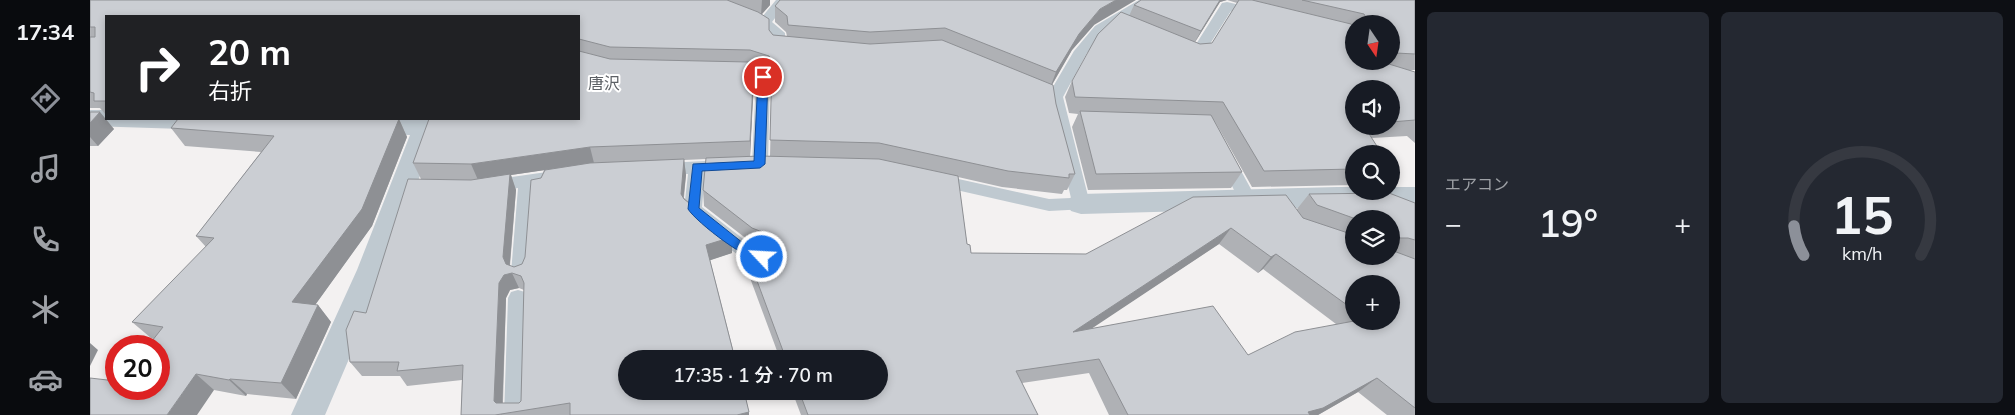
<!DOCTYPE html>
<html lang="ja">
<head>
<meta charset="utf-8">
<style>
	:root { --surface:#171b24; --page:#242831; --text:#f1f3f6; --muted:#9ea1a6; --line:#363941; --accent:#8c9099 }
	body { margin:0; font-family:Mulish,"Noto Sans JP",sans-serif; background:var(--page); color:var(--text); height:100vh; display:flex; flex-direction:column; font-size:19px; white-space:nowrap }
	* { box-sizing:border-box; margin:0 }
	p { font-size:16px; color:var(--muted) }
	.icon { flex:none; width:28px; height:28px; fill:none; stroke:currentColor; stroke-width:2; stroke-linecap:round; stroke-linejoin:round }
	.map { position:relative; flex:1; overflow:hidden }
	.side { display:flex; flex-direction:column; gap:12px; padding:12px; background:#0d0f14; width:600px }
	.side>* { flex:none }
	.top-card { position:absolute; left:15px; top:15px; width:475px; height:105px; border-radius:0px; box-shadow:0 2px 8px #0003; background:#202124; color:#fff; overflow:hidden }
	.needle { width:32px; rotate:167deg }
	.buttons { position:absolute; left:1255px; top:15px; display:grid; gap:10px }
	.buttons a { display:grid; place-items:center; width:55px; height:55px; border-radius:50%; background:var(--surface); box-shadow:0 2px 8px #0003; font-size:25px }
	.speed { position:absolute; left:15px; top:335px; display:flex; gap:10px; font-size:25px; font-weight:700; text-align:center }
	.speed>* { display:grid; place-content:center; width:65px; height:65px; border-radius:50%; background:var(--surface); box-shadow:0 2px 8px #0003; line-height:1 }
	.speed .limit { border:8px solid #d22; background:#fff; color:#111 }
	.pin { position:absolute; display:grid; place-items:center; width:42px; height:42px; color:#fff; margin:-21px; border:2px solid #fff; border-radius:50%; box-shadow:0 1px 5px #0007 }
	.me { position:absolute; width:55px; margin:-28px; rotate:295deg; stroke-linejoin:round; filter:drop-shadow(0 0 4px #0008) }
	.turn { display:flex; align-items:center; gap:18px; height:105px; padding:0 20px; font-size:22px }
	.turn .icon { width:65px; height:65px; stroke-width:2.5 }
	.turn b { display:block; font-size:35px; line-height:42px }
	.big { font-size:38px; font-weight:600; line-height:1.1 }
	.side .card { flex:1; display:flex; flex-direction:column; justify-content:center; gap:8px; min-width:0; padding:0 18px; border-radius:8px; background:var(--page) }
	.side .dial { align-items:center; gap:0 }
	.dial svg { height:130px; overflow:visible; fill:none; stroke:var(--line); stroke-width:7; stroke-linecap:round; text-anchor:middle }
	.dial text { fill:var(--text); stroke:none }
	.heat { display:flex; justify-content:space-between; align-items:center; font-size:28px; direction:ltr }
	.side .tiles { flex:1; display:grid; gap:12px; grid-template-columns:repeat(2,1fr) }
	.trip { position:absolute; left:528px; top:350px; width:270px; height:50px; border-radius:25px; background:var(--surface); box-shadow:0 2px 8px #0003; font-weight:600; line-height:50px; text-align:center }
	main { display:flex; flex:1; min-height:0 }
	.menu { display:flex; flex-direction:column; width:90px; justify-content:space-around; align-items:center; background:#090b0e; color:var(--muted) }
	.menu .icon { width:35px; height:35px }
	.menu .current { color:var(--accent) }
	.menu b { font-size:22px; color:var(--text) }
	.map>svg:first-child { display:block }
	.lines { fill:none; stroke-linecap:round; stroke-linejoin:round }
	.service { fill:#bfc9d0; fill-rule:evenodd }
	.minor { fill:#bfc9d0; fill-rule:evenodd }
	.wall { fill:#afb1b5; fill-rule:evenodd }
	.shaded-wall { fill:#8e9094 }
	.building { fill:#cbced3; stroke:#8e9094; fill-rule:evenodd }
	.route { fill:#1a73e8; stroke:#114b97 }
	.labels { text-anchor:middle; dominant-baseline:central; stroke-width:4; stroke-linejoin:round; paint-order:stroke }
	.neighbourhood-label { font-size:16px; fill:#5d6166; stroke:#fff }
</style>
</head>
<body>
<main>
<nav class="menu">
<b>17:34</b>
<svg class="icon current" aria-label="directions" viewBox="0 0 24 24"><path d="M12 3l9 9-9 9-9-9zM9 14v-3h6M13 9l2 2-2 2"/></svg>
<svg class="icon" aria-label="music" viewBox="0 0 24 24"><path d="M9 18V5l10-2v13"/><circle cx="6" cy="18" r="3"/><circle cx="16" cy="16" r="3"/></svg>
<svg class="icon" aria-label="phone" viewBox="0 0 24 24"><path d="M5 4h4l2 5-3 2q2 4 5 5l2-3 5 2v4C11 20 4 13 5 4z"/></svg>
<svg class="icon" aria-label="climate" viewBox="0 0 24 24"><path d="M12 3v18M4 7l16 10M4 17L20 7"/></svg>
<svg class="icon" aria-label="car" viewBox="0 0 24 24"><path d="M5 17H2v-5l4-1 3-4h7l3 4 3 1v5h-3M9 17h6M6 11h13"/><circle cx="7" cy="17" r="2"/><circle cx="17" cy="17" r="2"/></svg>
</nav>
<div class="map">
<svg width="1325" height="415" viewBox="0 0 1325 415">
	<rect width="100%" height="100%" fill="#f3f1f1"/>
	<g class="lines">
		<path class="service" d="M610,0h18l44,17 14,-17h13l-17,22 13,11v10l9,2 2,3 -7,4 -16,-3 -2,-3v-12l-12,-8 -58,-23z
			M1049,0h15l-49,32 -18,21 -24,44 27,107 -3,5 -38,2 -119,-27 -2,-4 2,-4 6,-2 113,25 22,-1 -24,-101 27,-46 21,-25z
			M1137,2l35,8 2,3 -7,4 -26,-6 -30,47c-7,2 -17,0 -21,-6l2,-3h11l29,-46z
			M641,68c12,0 31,-2 39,9l-2,87 -2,4 -6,2 -6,-2 -2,-4 4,-85 -8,-3 -22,-1 -2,-3 2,-3z
			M1136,152l6,2 2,4 23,42 -3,5 -6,1 -6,-1 -3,-5 -21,-42 2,-4z
			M639,160l6,2 2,4 -2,4 -30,3 -3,34 49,38 18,7 2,5 -2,5c-24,8 -64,-34 -82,-48l-3,-5 4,-35 -26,1 -6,-2 -2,-4 2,-4 6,-2z
			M464,171l6,2 2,4 -2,4 -12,3 -2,8 -12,3 -5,78 -2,5 -7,3 -7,-3 -2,-5 7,-85 -27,4 -6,-2 -3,-4 3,-4 6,-2z
			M428,290l7,2 3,6 -2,117h-22l4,-117 3,-6z"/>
		<path class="minor" d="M0,110h16v9h117l2,3 -3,6 -9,2 -123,-4z
			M270,119h65l9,2 3,6 -50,143 -62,145h-34l66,-145 53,-135 -46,-1 -9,-2 -3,-6 3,-6z
			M1247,187h17v4h37v-4h24v20h-78l-256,7 -10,-3 -4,-7 4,-7 10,-3z"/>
	</g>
	<path class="wall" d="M0,0h680v5l-8,9 7,16 4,5 14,1 -1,-4 -11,-10v-16l319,19 -22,25 -20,35 4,19 19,70 -8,16h-3l-2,4 -60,-7 -44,-10 9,67 4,9 115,1 211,-45 12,-15 106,9v212h-28l-29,-23 -40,23h-209l-20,-42 -67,10 16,32h-237l-9,-24h87v-32h-99l-37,-100v-16l16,6h6l-13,-6 -48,-37 -1,-16 3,-31 -22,1 2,15 -2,23 48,39v16l-22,7 39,152v3h-288l1,-35 -55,6 -7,-10h-38l-12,-14 16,-49 55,-134 -8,-16 166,-44v-103h-473v99l-6,-7h-10zM664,67l15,5 3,5 -2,79h-20zM454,170l-3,8 -16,79 -3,7 -8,3 -4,-1 6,-76 -5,-15zM1264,219h37v37h-37zM1129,244l39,29 5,-4 73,55 -88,31 -157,-27zM1264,284l37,37h-37zM429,288l5,2 -3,111 -2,2h-16l3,-105 4,-8z
		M1051,0h274v70h-6l6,2v71l-8,-7 -35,2 -18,16v31l-102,2 -39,-69 29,54 -11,16 -143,2 -16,-63 6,-13 -9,-1 -4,-16 7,-16 57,-65 5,-11zM1137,0l10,3 -25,40 -12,1 -5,-2 25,-40zM1264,24h37v37h-37zM1301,89v37h-37z
		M0,112l24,17 -16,17h-8z
		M309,119l8,18 -35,89 -57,79h3l13,17 -35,77 -49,-5 -1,2 -32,-6 -98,-1 38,-50 -3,-1 -19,-16 74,-75 -10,-11 65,-84 -76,-6 -14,-18z"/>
	<path class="shaded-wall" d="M672,0h8v5l-9,10z
		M1026,0h20l-42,25 -22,25 -22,38 6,-16 23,-38 21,-25z
		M1130,0h7l-7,2 -28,45 9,-16z
		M664,64v16l-4,77v-16z
		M10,112l14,17 -16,17 -8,-9v-14z
		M309,119l8,18 -35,89 -67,93 -13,-17z
		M500,147l4,16 -83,12 5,15 -7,83 -6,-16 -25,-77 -7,-16z
		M594,159l2,16 -4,35 -1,-16z
		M1141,228l-12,16 -155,103 9,-15z
		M642,237v16l-24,8 -2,-16z
		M1186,254l-13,15 -5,4 13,-16z
		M422,273l7,15 -9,2 -4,8 -4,117 -8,-14 5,-118 5,-8z
		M228,305l13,17 -35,77 -15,-16z
		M0,343l8,7 -8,16z
		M106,374l18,16 -17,25h-30z
		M1287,378l-19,14 -40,23h-14l4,-3z
		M140,379l17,15 -1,2 -17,-16z
		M659,412v3h-12z"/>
	<path class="building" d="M0,0h637l31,12 11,7v11l4,5 97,9 72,-4 111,45 3,19 19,70h-6v4l-61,-7 -129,-28 -109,-3 2,-79 -3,-5 -19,-6 -140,-3 -31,-8v-23h-473v85h-12v-8l-4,-1v-55h5v-10h-5z
		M690,0h336l-16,9 -21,25 -23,38 -111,-44 -75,4 -82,-7 -1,-9 -12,-10z
		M1051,0h79l-19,31 -67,-26z
		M1149,0h13l99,24 3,4v33h25l36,11v48l-24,2v-33h-37v37h10l18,28h-28v15l-90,2 -41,-69 -148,-5 -3,-16 26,-47 23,-22 79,32 12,-1z
		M1212,0h113v54l-19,-1 -5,-2v-27h-23l-1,-5 -3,-5z
		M489,51l31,8 138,3 6,2 -4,77 -160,6 -119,17 -58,-1 16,-44h150z
		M990,111l131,4 31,57 -146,2z
		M0,112h10l-10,11z
		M88,119h221l-37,90 -70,93 26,3 -37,78 -51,-4 -1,1 -33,-6 -29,41h-77v-37l26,3v8h43v-43h-11l15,-19 -31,-5 82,-84 -18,-2 78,-100 -103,-8z
		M670,156l119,3 79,17 9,68 3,1 1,8 115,1 107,-57 93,-2 17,23 51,17v21h37v-6l24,9v149l-38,-30 -54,30 -15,4 2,3h-182l-29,-56 -83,12 22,44h-230l-9,-24h80v-32h-93l-43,-116 16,6 11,-1 3,-7 -3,-6 -18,-7 -49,-38 3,-32zM1141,228l40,29 5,-3 78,56v-26h37v37h-37l-59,11 -47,23 -35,-49 -140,26z
		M594,159l-3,35 3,5 48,38 -26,8 29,114h-109v32h118l5,21 -12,3h-167v-12l-75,12h-34l2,-50 -66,6 2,-9h-49l-4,-32 8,-19 12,2 42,-134 63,1 39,-6 -7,83 3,7 8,3 8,-3 3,-7 6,-77 10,-2 4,-8 45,-7zM422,273l9,3 3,7 -3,118 -2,2h-23l-2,-2 5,-118 5,-8z
		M1301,168l3,5h-3z
		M1299,193l26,10v37l-7,-2h-17v-19h-35l-39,-14 -8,-11z"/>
	<path class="route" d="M673,74l5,3 -3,87 -5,4 -58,3 -3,37 49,39 19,7 1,3 -1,4c-15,5 -71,-39 -79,-52l5,-45 61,-3 4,-84z"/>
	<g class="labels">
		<g class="neighbourhood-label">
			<text x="514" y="83">唐沢</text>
		</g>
	</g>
</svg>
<div class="buttons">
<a><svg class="needle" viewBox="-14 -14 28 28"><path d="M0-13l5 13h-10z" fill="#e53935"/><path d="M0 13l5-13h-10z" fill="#9ea1a6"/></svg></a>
<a><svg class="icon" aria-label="sound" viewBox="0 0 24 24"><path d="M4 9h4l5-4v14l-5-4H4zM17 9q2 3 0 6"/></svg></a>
<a><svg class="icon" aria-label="search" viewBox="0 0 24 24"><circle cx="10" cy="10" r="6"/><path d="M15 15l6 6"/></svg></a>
<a><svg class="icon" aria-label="layers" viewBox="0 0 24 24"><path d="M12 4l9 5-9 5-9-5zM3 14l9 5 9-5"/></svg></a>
<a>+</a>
</div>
<div class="speed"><div class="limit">20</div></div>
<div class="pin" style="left:673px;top:77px;background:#d93025"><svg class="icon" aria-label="arrive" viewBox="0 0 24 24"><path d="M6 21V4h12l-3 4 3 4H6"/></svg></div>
<svg class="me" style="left:672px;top:257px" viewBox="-20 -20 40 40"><circle r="17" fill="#1a73e8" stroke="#fff" stroke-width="3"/><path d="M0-11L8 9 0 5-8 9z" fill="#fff"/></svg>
<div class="trip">17:35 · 1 分 · 70 m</div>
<div class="top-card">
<div class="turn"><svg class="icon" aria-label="right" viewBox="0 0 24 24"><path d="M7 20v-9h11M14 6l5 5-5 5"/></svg><div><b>20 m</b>右折</div></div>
</div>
</div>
<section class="side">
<div class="tiles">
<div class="card"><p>エアコン</p>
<div class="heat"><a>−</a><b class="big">19°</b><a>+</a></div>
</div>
<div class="card dial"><svg viewBox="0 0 100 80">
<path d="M14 69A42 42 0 1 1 86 69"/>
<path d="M14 69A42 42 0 0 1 8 51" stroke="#8c9099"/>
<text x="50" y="56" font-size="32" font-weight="700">15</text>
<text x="50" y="72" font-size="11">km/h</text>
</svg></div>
</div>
</section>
</main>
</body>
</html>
